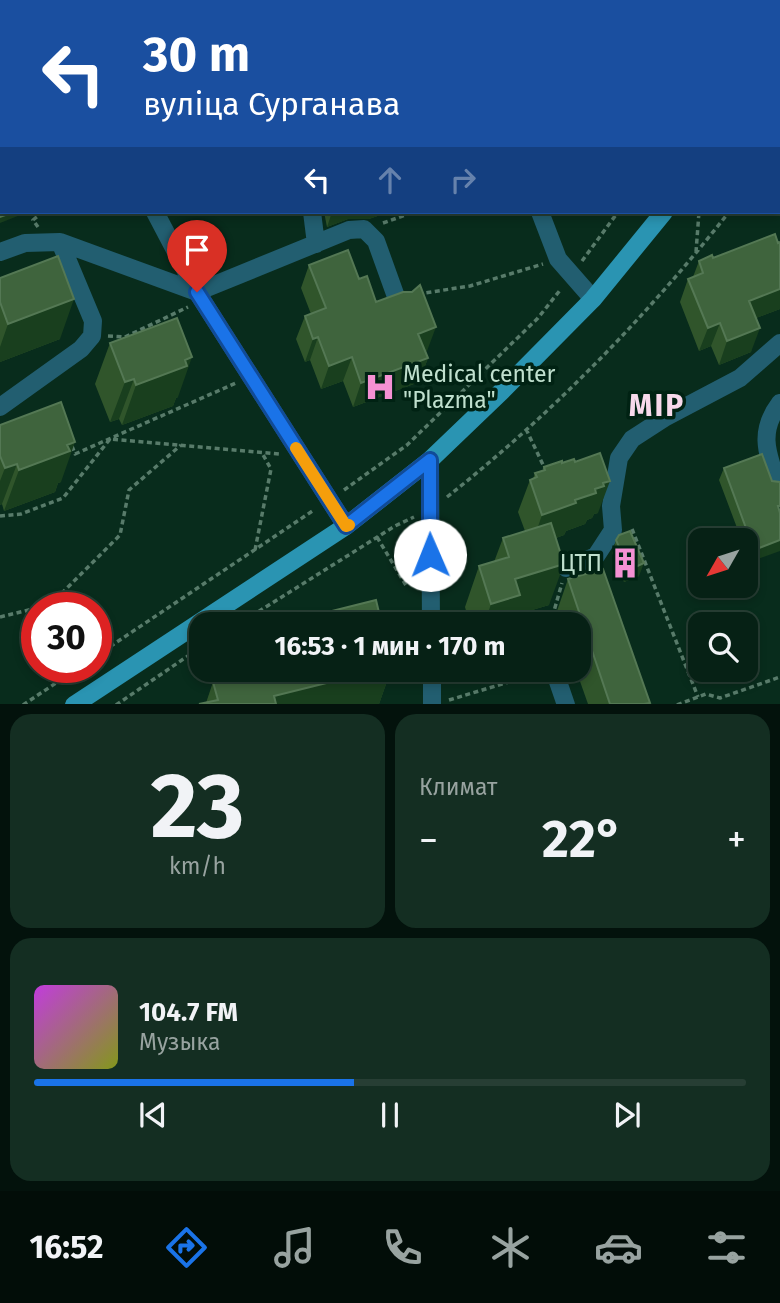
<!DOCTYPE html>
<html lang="ru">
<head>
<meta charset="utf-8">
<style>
	:root { --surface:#062115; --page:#142e22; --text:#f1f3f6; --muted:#98a3a0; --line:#273e34; --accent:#1a73e8 }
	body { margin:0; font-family:"Fira Sans",sans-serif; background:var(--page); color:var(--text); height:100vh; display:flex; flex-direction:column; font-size:26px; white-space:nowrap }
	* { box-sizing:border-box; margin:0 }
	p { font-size:23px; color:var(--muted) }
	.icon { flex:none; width:38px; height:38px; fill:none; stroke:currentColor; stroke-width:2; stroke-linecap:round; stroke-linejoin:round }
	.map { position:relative; height:704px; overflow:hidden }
	.side { display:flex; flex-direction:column; gap:10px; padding:10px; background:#03120c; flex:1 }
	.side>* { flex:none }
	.banner { position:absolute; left:0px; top:0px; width:780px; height:214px; box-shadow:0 4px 10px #0003,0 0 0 2px var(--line); background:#1a4fa0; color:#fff; overflow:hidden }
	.needle { width:46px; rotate:231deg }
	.controls { position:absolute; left:688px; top:528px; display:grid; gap:14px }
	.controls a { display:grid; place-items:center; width:70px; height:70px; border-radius:14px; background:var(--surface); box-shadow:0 4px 10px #0003,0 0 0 2px var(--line); font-size:35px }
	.speed { position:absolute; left:21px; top:592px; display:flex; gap:14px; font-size:35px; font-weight:700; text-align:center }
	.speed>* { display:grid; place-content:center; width:91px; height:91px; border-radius:50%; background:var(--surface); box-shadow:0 4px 10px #0003,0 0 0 2px var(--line); line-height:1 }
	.speed .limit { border:10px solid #d22; background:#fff; color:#111 }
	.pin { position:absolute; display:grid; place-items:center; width:60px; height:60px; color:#fff; margin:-72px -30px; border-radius:50% 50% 50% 0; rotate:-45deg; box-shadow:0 0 7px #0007 }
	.pin .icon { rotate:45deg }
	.me { position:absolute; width:77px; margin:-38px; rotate:359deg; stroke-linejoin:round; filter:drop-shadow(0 0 5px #0008) }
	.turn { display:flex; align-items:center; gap:24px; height:147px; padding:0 28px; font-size:32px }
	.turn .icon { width:91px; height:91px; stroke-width:2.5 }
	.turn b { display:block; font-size:49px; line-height:60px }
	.lanes { display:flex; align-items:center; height:66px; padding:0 28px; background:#0003; justify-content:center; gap:35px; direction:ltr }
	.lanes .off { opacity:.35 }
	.big { font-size:52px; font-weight:700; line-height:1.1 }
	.side .tile { flex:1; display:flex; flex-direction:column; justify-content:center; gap:10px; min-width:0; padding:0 24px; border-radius:21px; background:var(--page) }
	.side .dial { align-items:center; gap:0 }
	.dial b { font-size:91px; line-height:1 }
	.song { display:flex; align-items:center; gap:21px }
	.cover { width:84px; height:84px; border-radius:10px; background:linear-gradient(135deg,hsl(290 70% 55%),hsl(70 70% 35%)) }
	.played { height:7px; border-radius:4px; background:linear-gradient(90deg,var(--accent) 45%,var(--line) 45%) }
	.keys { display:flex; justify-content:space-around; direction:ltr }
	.heat { display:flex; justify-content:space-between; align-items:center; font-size:38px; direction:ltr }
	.side .tiles { flex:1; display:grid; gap:10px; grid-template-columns:1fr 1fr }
	.tile:last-child { grid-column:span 2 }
	.trip { position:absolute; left:189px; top:612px; width:402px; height:70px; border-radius:21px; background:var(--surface); box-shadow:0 4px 10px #0003,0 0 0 2px var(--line); font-weight:700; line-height:70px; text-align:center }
	.dock { display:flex; height:112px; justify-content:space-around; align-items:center; background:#020d08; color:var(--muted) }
	.dock .icon { width:49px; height:49px }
	.dock .on { color:var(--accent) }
	.dock b { font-size:32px; color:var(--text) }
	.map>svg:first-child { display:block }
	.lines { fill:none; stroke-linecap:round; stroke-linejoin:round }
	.path { stroke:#587b6a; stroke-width:3.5; stroke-dasharray:5 3.5; stroke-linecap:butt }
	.minor { stroke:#225e70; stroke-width:18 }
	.major { stroke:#2a94b2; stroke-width:18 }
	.wall { fill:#30552b }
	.shaded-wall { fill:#193f1e }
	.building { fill:#3f643d; stroke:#547854; stroke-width:2 }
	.route-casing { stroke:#114b97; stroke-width:18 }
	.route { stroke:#1a73e8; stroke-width:12 }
	.slow { stroke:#f59e0b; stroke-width:12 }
	.labels { text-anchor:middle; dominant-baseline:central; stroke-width:7; stroke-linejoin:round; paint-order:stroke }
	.poi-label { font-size:23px; fill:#c0e0ce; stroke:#002213; text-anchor:start }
	.district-label { font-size:30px; font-weight:bold; letter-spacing:2px; fill:#f7d9eb; stroke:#002213 }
</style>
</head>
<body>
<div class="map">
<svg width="780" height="705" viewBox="0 0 780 705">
	<rect width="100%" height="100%" fill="#082c1c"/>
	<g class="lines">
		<path class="path" d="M340,2v-2
			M769,2l1,-2
			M779,106l1,-1
			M779,117l1,-1
			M0,173h2
			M383,223l31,-11
			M38,227l-5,-7 10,-8
			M696,252l3,-40
			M582,261l36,-49
			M418,294l52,-8 73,-22
			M108,336l17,1 63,-30
			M526,429l20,42
			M72,446l3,8 161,-71
			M344,490l63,-45 131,-127 23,-29
			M447,497c105,-83 200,-181 282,-285
			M0,516l21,-2 42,-16 47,-59 169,15
			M632,529l66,168
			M377,537l30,50
			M255,550l16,-81 -9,-16
			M41,607l9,-2 70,-70 9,-45 52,-45
			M0,617l37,-9
			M237,625l158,-99 19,-9
			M550,625l12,-42
			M96,656l218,-146
			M449,700l60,-18 5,-12
			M23,705l57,-38
			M116,705l85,-58
			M677,705l29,-11 14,4 60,-21"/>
		<path class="minor" d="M40,0l1,2
			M250,0l1,2
			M461,0v2
			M542,2l5,-2
			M779,149l1,3
			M155,212l42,80 149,234
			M312,212l4,32
			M540,212l18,47 35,40
			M0,252l25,-9 35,-1 137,50 152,-62 15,-1 12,12 23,64
			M0,407l81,-58 11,-13 1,-15 -33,-79
			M430,460l1,165
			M778,485c-11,-32 -20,-53 2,-82
			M566,568l30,-12 17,-26 -2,-24 8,-48 13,-19 34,-22 74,-39 40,-35
			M432,670v35
			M554,670l12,35"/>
		<path class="major" d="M779,49l1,-2
			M74,705l272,-179 84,-66 72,-69 91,-92 71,-87"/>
	</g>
	<path class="wall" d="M185,0h47l1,2h-49z
		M324,212h65l-20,7h-21l-21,8z
		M780,242v67l-24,9 -5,34 -32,13 -8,-19 -12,5 -19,-49 8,-23 5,-2 6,-16z
		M309,265l50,14 17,23 51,49h-2l3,7 -9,24 -66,25 -10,-26 -22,8 -11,-29 -5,2 -9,-23 9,-23 6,-2 -10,-26z
		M0,278l60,61 -60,23z
		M110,343l68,54 -2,1 -3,8 -51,19 -3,-6 -9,3 -15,-38z
		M0,425l61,57 -3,1 -3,9 -51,19 -2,-7 -2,1z
		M544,467l54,46 -4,1 -2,4 -5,2 -2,4 -19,7 -2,4 -8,3 -7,67 -37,11 -3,9h-39l-5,-18 14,-41 15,-4 9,-24 22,-7 -7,-19 12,-32 3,-1 2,-6 8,-3z
		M724,468l48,13 8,1 -31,80 -3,-11v-10h-4l-23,-61z
		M616,540l23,36 -15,6 -12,-29z
		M568,579l81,125h-61l-12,-34h3v-45h-18l-4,-14z
		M320,614l62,11h-65z
		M252,670h139l-12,34 -173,-1 7,-21 38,-9z"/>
	<path class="shaded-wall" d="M14,212h14l-28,11v-6z
		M332,212h57l-20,7h-21l-21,8z
		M568,212h10l-11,3z
		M780,289v20l-40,15 9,-23z
		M74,299l-14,40 -60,23v-15l8,-23z
		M720,323l-9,23 -12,5 9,-23z
		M436,327l-9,24 -17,6 8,-23z
		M760,328l-9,24 -32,13 8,-24z
		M318,337l-8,23 -5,2 8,-23z
		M192,357l-14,40 -2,1 -3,8 -51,19 14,-40z
		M352,357l-9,24 -22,8 8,-23z
		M428,358l-9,24 -66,25 8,-24z
		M134,379l-15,40 -9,3 15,-40z
		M75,442l-14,40 -3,1 -3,9 -51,19 15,-41 48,-25z
		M17,464l-15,40 -2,1v-24l5,-13z
		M610,481l-12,32 -4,1 -2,4 -5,2 -2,4 -19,7 -2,4 -33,12 11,-32 53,-26 8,-6z
		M780,540v11l-31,11 5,-12z
		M644,563l-5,13 -15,6 5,-12z
		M564,564l-15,41 -37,11 -3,9h-25l7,-21 24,-25z
		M379,670h12l-12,34h-108l3,-8z"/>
	<path class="building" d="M194,0h38l1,2h-38z
		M616,0h112v1l-3,1h-114z
		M2,180v32h12l-14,5v-36z
		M775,234l3,9 2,-1v47l-31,12 11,27 -33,13 -7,-18 -12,5 -20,-49 15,-6 -4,-12 13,-6 1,3z
		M348,250l11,29 8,-3 9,26 27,-10h9l8,-7 16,42 -18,7 10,24 -67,25 -9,-26 -23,9 -11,-29 -5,2 -8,-23 21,-8 -17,-43z
		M58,256l16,43 -66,25 -8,-22v-24z
		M177,318l15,39 -7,3 2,6 -51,19 -2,-6 -9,3 -15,-39z
		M61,402l14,40 -8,3 3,6 -51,19 -2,-6 -12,4 -5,-12v-31z
		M600,453l10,28 -7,2 1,3 -9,3 1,4 -21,7 1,3 -34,12 -12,-35 7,-3 -2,-4 10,-3 -1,-3 18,-6v2l12,-4 1,3z
		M762,454l10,27 8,1v24h-2l2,7v27l-26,10 -30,-82z
		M551,523l13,41 -49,15 5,16 -29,9 -12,-38 30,-9 -6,-19z
		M630,531l14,32 -15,7 -13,-30 3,-5z
		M603,569l47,134 -6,1h-34l-42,-125z
		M376,600l6,25h-59l-3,-11z
		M261,670h118l-105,26 2,8h-77l19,-4 -5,-18z"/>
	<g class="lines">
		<g class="route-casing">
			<path id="route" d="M197,292l149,234 84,-66v95"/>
		</g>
		<use href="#route" class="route"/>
		<path class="slow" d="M296,448l50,78 3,-1"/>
	</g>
	<defs>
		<g id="hospital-bare" transform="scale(2.415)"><path d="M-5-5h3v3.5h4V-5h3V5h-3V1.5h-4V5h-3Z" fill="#f591d3" stroke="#002213" stroke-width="2.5" paint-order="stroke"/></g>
		<g id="building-bare" transform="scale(2.415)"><path d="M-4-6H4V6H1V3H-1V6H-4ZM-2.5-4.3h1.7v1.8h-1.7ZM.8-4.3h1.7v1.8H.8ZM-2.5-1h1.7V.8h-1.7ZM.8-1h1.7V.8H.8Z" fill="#f591d3" stroke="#002213" stroke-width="2.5" paint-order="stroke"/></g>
	</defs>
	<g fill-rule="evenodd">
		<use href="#hospital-bare" x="380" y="387"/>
		<use href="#building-bare" x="625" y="563"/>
	</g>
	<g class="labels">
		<g class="poi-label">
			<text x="403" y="374">Medical center<tspan x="403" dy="26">"Plazma"</tspan></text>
			<text x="602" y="563" text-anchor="end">ЦТП</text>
		</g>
		<g class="district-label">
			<text x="657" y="406">МІР</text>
		</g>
	</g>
</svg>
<div class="controls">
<a><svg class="needle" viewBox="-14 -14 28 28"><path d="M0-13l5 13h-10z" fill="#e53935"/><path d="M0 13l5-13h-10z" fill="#98a3a0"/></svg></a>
<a><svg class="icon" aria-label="search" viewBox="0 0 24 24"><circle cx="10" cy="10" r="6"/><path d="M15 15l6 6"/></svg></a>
</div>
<div class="speed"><div class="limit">30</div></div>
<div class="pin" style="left:197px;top:292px;background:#d93025"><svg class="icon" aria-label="arrive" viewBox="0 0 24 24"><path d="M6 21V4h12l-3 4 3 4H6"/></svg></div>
<svg class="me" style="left:430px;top:555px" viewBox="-20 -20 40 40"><circle r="19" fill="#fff"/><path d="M0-13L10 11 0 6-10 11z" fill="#1a73e8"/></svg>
<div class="trip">16:53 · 1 мин · 170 m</div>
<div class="banner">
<div class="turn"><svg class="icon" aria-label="left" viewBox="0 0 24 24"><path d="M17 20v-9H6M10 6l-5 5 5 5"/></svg><div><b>30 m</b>вуліца Сурганава</div></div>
<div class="lanes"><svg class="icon" aria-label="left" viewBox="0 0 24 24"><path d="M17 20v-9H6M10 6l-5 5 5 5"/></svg><svg class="icon off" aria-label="ahead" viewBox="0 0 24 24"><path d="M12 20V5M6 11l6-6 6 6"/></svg><svg class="icon off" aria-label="right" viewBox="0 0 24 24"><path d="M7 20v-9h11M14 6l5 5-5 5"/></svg></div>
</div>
</div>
<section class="side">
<div class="tiles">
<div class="tile dial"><b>23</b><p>km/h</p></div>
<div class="tile"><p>Климат</p>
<div class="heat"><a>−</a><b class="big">22°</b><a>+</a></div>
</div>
<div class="tile">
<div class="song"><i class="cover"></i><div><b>104.7 FM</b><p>Музыка</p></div></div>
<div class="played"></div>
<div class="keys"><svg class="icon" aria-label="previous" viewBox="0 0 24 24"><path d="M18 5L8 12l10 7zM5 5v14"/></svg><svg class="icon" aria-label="pause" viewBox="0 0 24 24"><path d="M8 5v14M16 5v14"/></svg><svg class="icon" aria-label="next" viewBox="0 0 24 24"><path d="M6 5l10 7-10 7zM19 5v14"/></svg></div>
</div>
</div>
</section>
<nav class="dock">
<b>16:52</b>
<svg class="icon on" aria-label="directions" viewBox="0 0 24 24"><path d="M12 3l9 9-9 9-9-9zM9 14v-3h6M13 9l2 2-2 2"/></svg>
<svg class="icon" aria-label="music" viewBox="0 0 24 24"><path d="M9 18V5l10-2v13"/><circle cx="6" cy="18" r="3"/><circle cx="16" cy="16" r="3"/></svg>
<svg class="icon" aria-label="phone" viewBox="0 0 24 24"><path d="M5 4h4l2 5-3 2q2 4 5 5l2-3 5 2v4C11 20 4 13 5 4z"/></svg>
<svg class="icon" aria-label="climate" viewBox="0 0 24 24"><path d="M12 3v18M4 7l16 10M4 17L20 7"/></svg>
<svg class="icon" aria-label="car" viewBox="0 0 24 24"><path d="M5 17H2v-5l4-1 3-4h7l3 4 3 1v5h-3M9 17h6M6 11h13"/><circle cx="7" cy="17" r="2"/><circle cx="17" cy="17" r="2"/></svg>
<svg class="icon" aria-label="filters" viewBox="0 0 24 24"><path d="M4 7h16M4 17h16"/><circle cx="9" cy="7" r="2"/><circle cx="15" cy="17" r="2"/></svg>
</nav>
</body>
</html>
